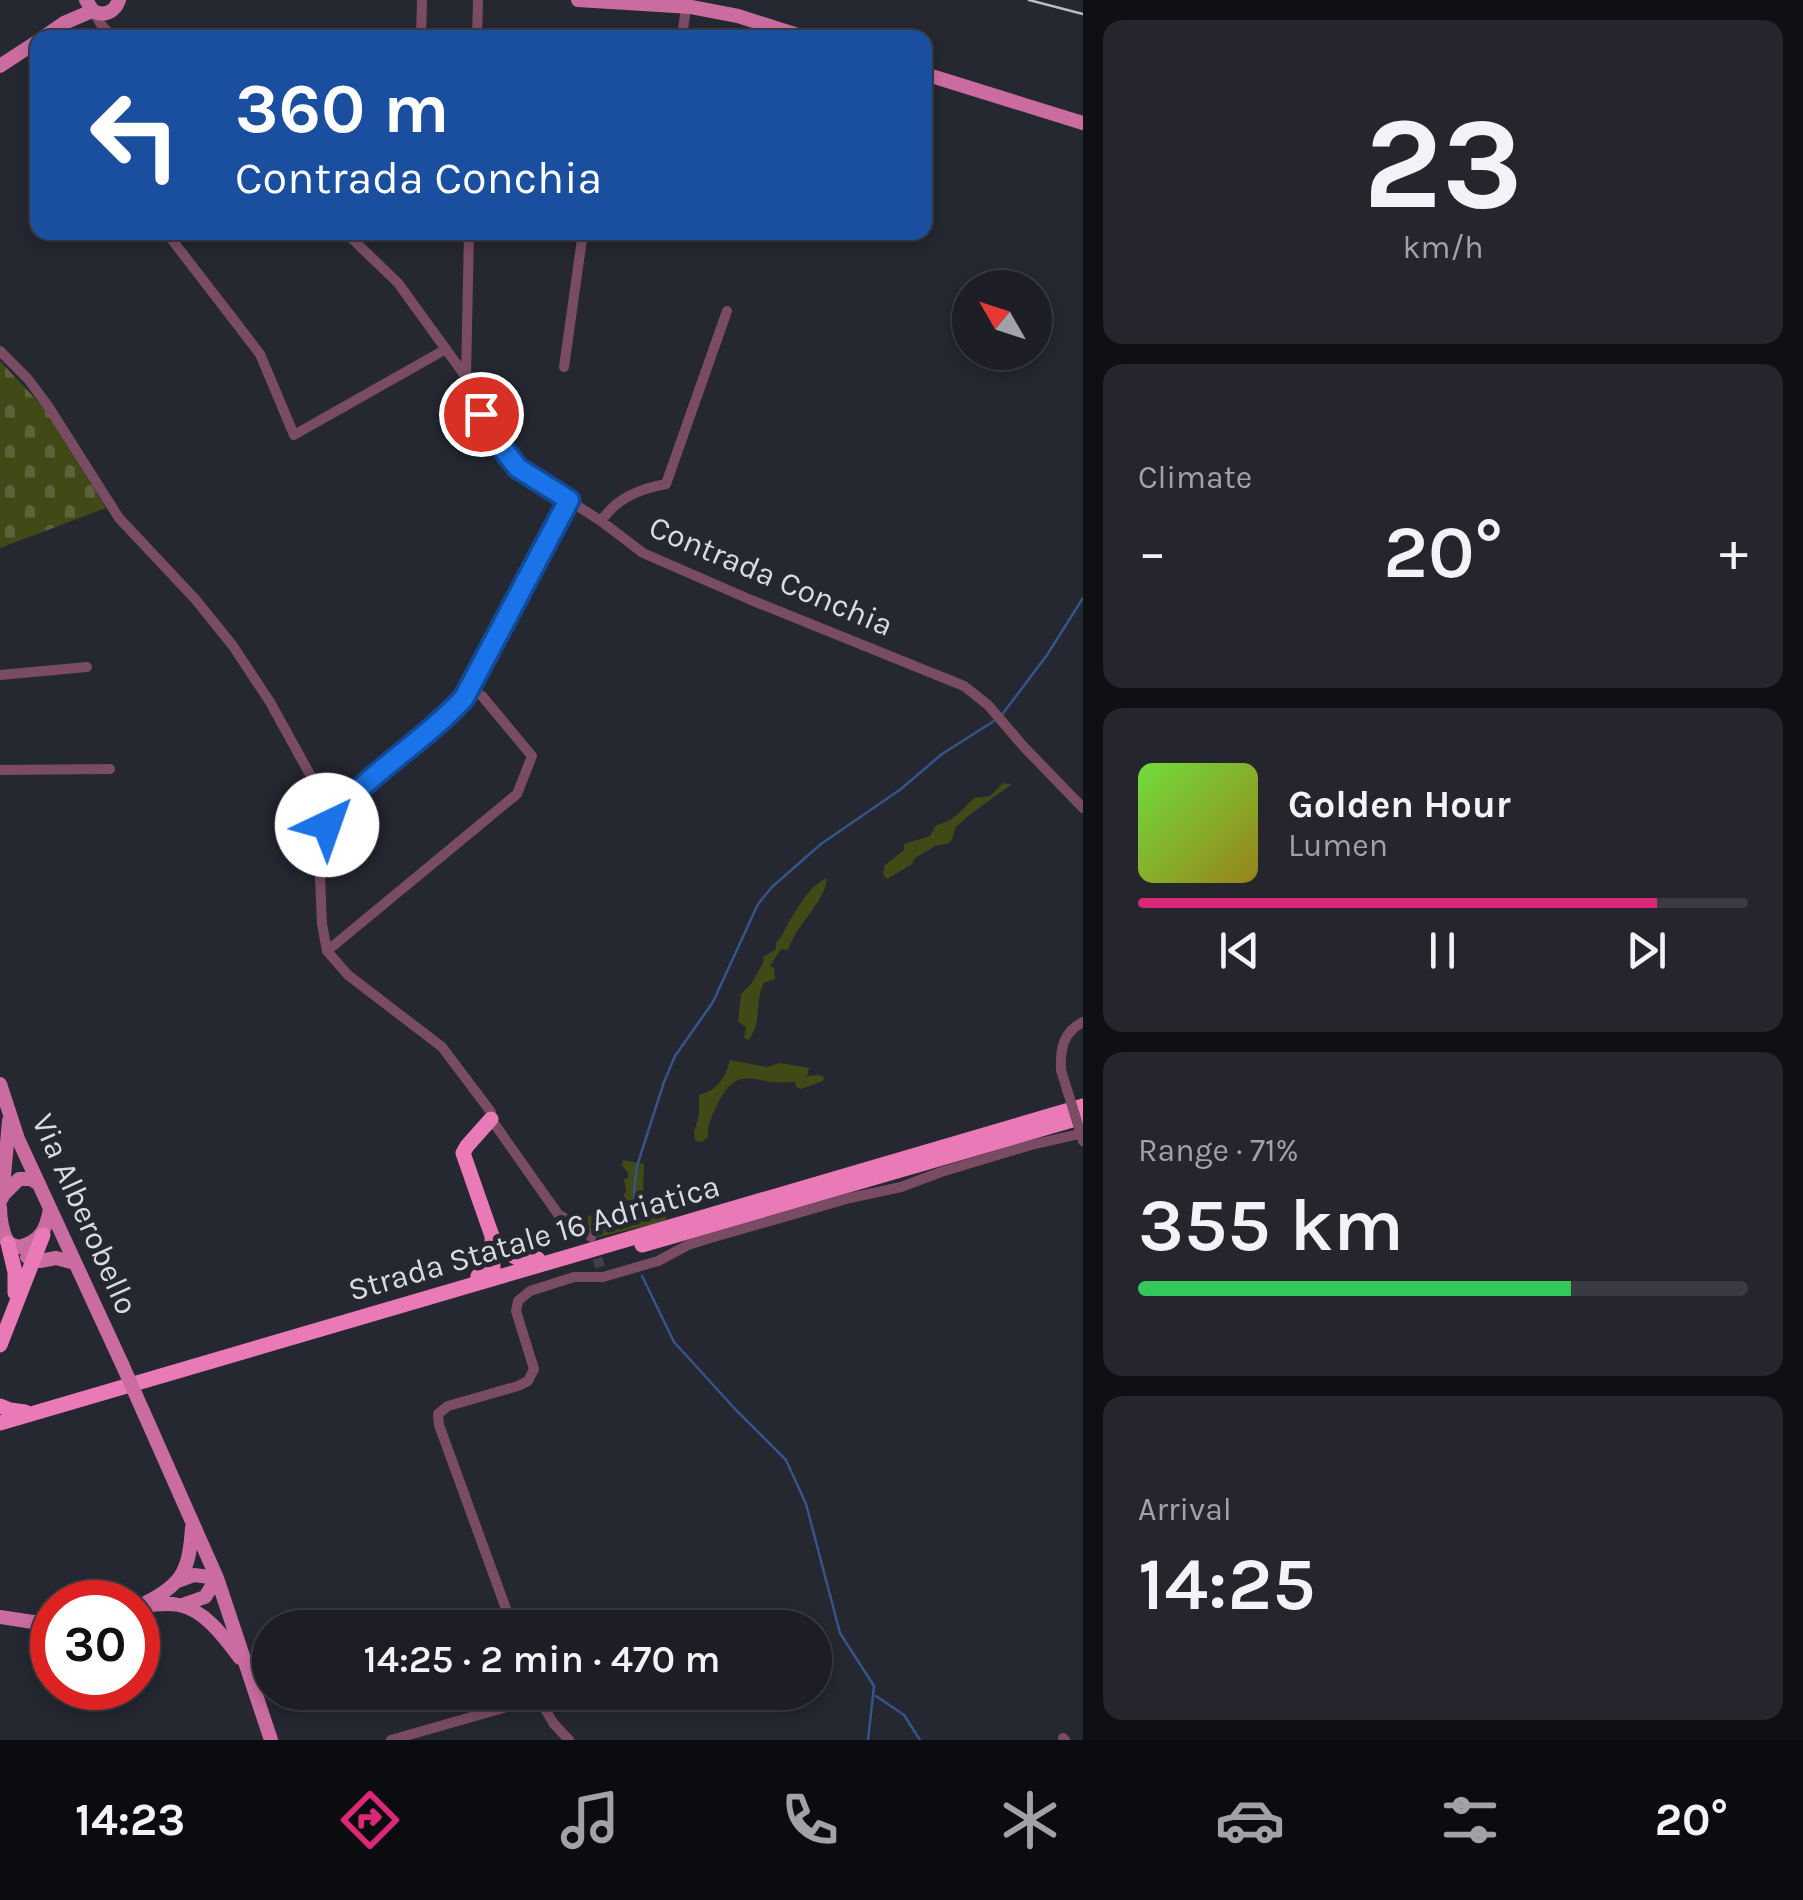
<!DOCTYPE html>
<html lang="en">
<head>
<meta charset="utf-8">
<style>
	:root { --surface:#1c1d25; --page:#25262d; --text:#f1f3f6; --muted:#a0a2a7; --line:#3a3b42; --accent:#db2777 }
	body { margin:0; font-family:Karla,sans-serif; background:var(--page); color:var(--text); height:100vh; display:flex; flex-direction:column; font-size:38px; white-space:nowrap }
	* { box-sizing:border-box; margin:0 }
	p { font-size:32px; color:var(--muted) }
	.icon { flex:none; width:55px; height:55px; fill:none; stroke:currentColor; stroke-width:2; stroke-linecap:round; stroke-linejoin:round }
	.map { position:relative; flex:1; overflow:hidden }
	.side { display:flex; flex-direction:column; gap:20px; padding:20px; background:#0f1014; width:720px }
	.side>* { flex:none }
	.hud { position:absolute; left:30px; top:30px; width:902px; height:210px; border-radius:20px; box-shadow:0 5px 15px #0003,0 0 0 2px var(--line); background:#1a4fa0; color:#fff; overflow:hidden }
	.needle { width:65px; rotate:309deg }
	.buttons { position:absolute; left:952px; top:270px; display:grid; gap:20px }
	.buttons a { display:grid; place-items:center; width:100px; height:100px; border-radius:50%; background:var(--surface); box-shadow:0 5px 15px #0003,0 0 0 2px var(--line); font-size:50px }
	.speed { position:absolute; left:30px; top:1580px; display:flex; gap:20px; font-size:50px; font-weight:700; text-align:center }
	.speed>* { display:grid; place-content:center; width:130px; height:130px; border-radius:50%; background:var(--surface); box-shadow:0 5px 15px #0003,0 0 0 2px var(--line); line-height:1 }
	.speed .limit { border:15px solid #d22; background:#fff; color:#111 }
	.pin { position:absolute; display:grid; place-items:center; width:85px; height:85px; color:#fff; margin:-42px; border:5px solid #fff; border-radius:50%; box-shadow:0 2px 10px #0007 }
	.me { position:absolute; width:110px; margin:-55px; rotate:42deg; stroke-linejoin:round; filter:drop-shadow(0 0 8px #0008) }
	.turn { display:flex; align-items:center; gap:35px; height:210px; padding:0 40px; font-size:45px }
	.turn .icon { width:130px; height:130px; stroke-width:2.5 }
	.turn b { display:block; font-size:70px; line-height:85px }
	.big { font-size:75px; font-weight:600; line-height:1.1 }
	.side .card { flex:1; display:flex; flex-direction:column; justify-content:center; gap:15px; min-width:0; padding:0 35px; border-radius:20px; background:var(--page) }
	.side .dial { align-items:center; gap:0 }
	.dial b { font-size:130px; line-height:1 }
	.song { display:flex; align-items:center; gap:30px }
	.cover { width:120px; height:120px; border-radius:15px; background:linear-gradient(135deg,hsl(100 70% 55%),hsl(50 70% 35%)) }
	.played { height:10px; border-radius:5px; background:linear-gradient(90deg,var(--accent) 85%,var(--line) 85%) }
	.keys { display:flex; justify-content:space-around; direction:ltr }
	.heat { display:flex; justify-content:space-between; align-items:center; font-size:55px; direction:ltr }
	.charge { height:15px; border-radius:8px; background:linear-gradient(90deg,#34c759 71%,var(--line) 0) }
	.trip { position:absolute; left:252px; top:1610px; width:580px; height:100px; border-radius:50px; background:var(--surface); box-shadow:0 5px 15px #0003,0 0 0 2px var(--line); font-weight:600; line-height:100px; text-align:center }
	.dock { display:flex; height:160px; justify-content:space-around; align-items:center; background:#0b0c0f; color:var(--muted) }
	.dock .icon { width:70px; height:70px }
	.dock .active { color:var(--accent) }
	.dock b { font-size:45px; color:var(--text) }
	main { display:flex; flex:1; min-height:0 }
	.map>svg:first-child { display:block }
	.green { fill:#414917 }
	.cemetery { fill:url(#cemetery-stones) }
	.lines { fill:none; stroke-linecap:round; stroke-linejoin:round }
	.stream { stroke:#35548a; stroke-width:2.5 }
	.minor-tunnel { stroke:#40424b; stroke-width:10; stroke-dasharray:10 5; stroke-linecap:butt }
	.minor { stroke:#7a4c64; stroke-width:10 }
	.major { stroke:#ca6ca0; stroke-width:14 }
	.highway { stroke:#ea79b7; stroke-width:15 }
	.rail { stroke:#bbbdc3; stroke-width:2.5 }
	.minor-bridge { stroke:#7a4c64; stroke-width:10 }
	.major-bridge { stroke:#ca6ca0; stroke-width:14 }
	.route-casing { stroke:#114b97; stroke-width:25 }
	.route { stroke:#1a73e8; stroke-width:18 }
	.labels { text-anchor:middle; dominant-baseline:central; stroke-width:10; stroke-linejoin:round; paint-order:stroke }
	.street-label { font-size:32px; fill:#d9dbe1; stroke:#252731 }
</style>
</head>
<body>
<main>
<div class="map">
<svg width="1083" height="1740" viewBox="0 0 1083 1740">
	<defs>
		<pattern id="cemetery-stones" width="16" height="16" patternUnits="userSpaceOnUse" patternTransform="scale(2.5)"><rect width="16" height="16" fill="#414917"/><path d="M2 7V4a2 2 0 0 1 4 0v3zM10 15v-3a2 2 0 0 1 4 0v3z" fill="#5c6338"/></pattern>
	</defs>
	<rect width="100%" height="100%" fill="#252731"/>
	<path class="green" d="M1003,783l9,1 -44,32 -13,12 -3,12 -5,4 -12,2 -20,12 -3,6 -25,15 -4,-5 2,-9 19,-15v-6l26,-8 6,-11c19,-4 25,-15 38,-27l16,-2z
		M827,878c-2,25 -31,46 -39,72l-7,-1 -11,17 4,2 1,11 -11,4c-10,18 -1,41 -16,57l-4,-2 2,-11 -8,-5 3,-28 11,-11 12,-22 -1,-4 13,-8v-6c7,-7 8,-13 13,-21 11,-17 19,-35 38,-44z
		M730,1060l37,7 13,-4 29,5 -2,8 13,-1 4,2 -1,4 -22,8 -5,-2 -1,-5c-8,0 -17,1 -25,0 -30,-7 -38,-6 -53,23 -5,11 -10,20 -9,32l-7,5 -6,-1 -1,-9 5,-17v-20c19,-5 26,-17 31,-35z
		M623,1160l21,4 -1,34 8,16 15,-1v8l-72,17 -6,-7v-15l30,-9 8,-16 -2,-12 4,-1v-5l-6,-8z"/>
	<path class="cemetery" d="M0,361l44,47 62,100 -106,40z"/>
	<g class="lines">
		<path class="stream" d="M1001,716l46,-61 36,-57
			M635,1219l-1,-28 3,-25 27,-84 11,-26 38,-54 45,-98 14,-17 49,-43 80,-55 41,-35 52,-33
			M642,1276l32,66 62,68 50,50 20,44 34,129 34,53 -6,54
			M876,1696l28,19 16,25"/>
		<path class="minor-tunnel" d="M593,1244l7,23"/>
		<path class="minor" d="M93,11l7,12 13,15
			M421,38l1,-38
			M477,38l1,-38
			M682,38l4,-31
			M166,232l94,122 34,81 152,-86
			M345,232l53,51 68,94 15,37 15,27 22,27 83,53 42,32 108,47 213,86 24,19 36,42 59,61
			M0,351l28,28 20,27 71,112 77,82 37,46 37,56 43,78 9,23 2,18 -5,33 3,70 5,27 21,24 94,72 49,65v7l67,95 28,17 5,6
			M564,367l19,-135
			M466,376l3,-144
			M601,521c16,-23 38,-32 65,-37l61,-173
			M0,675l87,-8
			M0,770l110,-1
			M322,808l29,-14
			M326,827c36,-52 95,-83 139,-129l104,-197
			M327,951l190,-157 15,-38 -50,-60 -13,-7
			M1061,1070c-1,-21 2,-38 22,-48
			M513,1628l-74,-203 -1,-11 10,-8 70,-20 10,-5 6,-12 -18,-58 2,-10 12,-10 44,-14h29l55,-16 30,-16 19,-6 143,-41 51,-11 40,-15 90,-27 52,-12
			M538,1698l16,26 15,16
			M1063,1738l2,2
			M391,1740l147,-42 -2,-6"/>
		<path class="major" d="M86,0l7,11c11,6 22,1 26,-11
			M578,0l113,7 47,9 69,22
			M42,38l22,-15 28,-12
			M0,66l38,-25
			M925,74l158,49
			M0,1084l18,55 104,225
			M3,1195l16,-16h12l8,5
			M2,1198l7,-77
			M0,1207c0,13 2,24 8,36l11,4c22,-6 27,-17 31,-38
			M27,1257l13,4 16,-3 19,5
			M143,1411l74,167 54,162
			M178,1581l16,-6 23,3 -12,19 -23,8
			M147,1602c38,-19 42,-35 45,-74
			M138,1607c13,-2 27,-5 41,-2 26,5 46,33 61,53
			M0,1617l33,5h19"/>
		<path class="highway" d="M492,1236c13,15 25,29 46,23
			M8,1243l7,29v21
			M642,1245l441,-128
			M478,1276l8,-2 7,-6 -1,-32 -29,-83 4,-7 24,-27
			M0,1345l43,-110
			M0,1406l10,4 15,2
			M0,1423l1083,-317"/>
		<path class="rail" d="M1029,0l54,14"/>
		<path class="minor-bridge" d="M1061,1070l22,71"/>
		<path class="major-bridge" d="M122,1364l21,47"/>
	</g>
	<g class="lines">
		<g class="route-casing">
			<path id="route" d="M327,825c38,-51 95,-81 137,-127l105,-198 -51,-32 -22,-28 -15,-26"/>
		</g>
		<use href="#route" class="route"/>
	</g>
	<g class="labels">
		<g class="street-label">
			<text transform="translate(771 576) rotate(23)">Contrada Conchia</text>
			<text transform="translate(85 1214) rotate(66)">Via Alberobello</text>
			<text transform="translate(534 1238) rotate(-16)">Strada Statale 16 Adriatica</text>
		</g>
	</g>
</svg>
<div class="buttons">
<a><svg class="needle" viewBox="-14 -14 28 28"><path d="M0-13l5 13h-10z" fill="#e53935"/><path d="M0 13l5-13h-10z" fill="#a0a2a7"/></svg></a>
</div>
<div class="speed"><div class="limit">30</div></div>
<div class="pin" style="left:481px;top:414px;background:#d93025"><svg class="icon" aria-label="arrive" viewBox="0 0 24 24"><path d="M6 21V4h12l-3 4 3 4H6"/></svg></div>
<svg class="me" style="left:327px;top:825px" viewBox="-20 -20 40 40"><circle r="19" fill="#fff"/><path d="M0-13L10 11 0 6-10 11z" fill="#1a73e8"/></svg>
<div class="trip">14:25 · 2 min · 470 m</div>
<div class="hud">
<div class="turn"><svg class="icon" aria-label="left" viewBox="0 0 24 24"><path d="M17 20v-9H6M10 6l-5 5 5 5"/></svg><div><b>360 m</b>Contrada Conchia</div></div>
</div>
</div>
<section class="side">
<div class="card dial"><b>23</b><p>km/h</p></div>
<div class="card"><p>Climate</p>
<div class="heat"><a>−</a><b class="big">20°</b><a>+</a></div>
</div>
<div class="card">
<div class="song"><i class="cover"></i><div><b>Golden Hour</b><p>Lumen</p></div></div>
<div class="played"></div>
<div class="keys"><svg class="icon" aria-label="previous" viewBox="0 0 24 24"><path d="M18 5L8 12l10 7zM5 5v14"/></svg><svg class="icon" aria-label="pause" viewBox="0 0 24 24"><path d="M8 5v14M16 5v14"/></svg><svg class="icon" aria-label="next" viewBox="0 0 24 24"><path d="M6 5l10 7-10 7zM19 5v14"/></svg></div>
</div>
<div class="card"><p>Range · 71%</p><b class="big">355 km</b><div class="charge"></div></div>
<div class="card"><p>Arrival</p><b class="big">14:25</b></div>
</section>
</main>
<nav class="dock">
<b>14:23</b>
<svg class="icon active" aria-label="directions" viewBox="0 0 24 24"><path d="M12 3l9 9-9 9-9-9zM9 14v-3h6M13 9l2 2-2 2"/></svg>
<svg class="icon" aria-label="music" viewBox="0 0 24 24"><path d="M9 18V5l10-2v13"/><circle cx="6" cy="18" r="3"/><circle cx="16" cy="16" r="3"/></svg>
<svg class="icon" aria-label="phone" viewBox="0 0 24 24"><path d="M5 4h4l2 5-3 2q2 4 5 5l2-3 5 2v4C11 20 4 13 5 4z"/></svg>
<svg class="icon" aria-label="climate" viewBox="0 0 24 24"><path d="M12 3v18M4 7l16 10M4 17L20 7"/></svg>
<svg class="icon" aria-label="car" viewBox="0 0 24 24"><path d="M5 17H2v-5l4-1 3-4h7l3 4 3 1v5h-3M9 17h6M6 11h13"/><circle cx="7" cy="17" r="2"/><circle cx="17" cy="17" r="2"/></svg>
<svg class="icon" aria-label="filters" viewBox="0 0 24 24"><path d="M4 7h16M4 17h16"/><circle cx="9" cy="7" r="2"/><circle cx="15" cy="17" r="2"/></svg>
<b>20°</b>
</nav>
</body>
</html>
